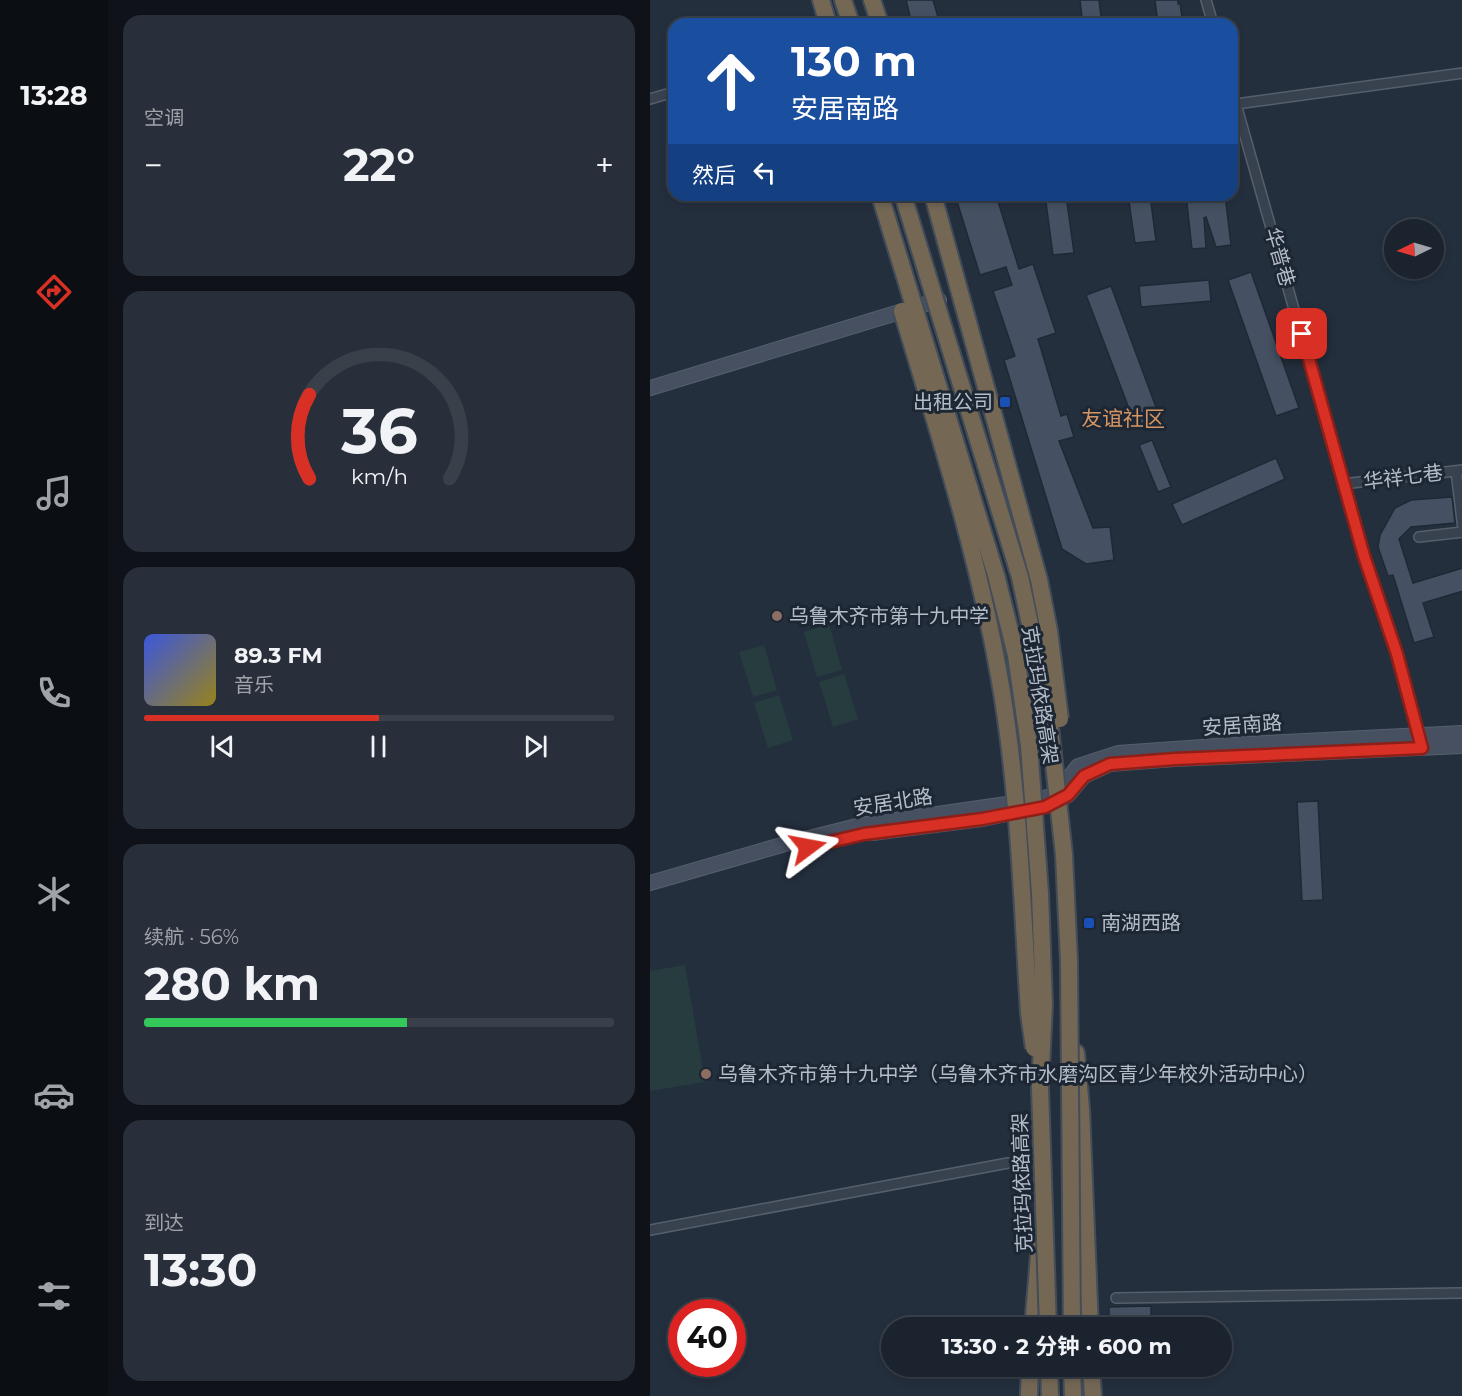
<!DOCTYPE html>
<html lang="zh">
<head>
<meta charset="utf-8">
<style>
	:root { --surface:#1b232e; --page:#282f3a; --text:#f1f3f6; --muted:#a0a4aa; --line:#39404a; --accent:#d93025 }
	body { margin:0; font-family:Montserrat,"Noto Sans SC",sans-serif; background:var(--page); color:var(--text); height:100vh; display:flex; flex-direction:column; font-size:22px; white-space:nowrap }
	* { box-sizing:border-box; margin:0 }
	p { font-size:20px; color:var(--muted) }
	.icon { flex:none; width:33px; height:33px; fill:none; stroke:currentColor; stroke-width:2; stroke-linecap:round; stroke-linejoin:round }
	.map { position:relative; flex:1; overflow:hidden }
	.drawer { display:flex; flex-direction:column; gap:15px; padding:15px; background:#0f1319; width:542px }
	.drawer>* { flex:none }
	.hud { position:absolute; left:18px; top:18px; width:570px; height:183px; border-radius:18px; box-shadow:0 3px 9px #0003,0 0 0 2px var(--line); background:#1a4fa0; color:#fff; overflow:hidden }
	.needle { width:39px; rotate:265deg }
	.fabs { position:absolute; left:734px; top:219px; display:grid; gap:12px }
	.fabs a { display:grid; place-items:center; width:60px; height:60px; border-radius:50%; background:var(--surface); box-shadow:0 3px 9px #0003,0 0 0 2px var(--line); font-size:30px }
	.speed { position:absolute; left:18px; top:1299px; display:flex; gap:12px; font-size:30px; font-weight:700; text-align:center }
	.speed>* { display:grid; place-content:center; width:78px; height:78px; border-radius:50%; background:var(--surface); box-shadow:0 3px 9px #0003,0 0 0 2px var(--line); line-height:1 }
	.speed .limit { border:9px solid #d22; background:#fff; color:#111 }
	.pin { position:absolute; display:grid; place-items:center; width:51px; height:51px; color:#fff; margin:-26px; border-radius:12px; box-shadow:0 3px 9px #0006 }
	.me { position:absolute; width:66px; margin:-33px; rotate:77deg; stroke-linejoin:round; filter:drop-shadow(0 0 4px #0008) }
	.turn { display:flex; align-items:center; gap:21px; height:126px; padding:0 24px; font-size:27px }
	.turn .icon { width:78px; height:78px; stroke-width:2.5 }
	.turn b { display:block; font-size:42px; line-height:51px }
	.then { display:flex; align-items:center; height:57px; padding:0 24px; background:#0003; gap:12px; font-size:22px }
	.big { font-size:45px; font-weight:700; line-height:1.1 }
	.drawer .widget { flex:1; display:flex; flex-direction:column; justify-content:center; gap:9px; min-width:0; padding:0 21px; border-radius:18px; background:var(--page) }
	.drawer .dial { align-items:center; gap:0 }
	.dial svg { height:156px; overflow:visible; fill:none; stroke:var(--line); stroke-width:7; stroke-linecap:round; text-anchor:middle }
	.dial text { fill:var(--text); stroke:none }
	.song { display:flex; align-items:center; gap:18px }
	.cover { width:72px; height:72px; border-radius:9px; background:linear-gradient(135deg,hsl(230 70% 55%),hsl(50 70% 35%)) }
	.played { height:6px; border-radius:3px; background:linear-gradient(90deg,var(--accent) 50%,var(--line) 50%) }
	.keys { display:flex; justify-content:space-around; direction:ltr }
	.heat { display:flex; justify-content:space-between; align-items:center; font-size:33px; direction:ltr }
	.charge { height:9px; border-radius:4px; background:linear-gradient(90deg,#34c759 56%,var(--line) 0) }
	.trip { position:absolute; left:231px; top:1317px; width:351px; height:60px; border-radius:30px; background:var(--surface); box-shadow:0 3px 9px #0003,0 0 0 2px var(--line); font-weight:700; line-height:60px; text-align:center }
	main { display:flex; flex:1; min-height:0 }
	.dock { display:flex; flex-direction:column; width:108px; justify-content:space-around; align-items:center; background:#0b0e12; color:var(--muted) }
	.dock .icon { width:42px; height:42px }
	.dock .current { color:var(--accent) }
	.dock b { font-size:27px; color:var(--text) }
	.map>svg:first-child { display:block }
	.green { fill:#263c3f }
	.building { fill:#455162; stroke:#1f2835; stroke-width:1.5 }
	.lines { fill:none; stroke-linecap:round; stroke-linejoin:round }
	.street-casing { stroke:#565f6c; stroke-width:12 }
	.secondary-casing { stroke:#565f6c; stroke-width:16 }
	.highway-casing { stroke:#434c59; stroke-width:20 }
	.street { stroke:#38414e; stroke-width:9 }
	.secondary { stroke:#465061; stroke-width:14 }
	.highway { stroke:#746855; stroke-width:16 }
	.highway-bridge-casing { stroke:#434c59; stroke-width:20; stroke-linecap:butt }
	.highway-bridge { stroke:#746855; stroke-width:16 }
	.route-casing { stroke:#8d1f18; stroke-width:15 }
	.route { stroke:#d93025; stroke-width:10 }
	.transit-dot { fill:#1a4fb4; stroke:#1d2633; stroke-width:2 }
	.education-dot { fill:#8d6e63; stroke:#1d2633; stroke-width:2 }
	.labels { text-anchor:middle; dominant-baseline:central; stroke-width:6; stroke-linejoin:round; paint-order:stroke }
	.street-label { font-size:20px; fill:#b4bcc9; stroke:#1d2633 }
	.poi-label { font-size:20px; fill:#b4bcc9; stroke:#1d2633; text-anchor:start }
	.neighbourhood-label { font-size:21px; fill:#d59563; stroke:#1d2633 }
</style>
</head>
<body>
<main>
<nav class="dock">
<b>13:28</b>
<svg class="icon current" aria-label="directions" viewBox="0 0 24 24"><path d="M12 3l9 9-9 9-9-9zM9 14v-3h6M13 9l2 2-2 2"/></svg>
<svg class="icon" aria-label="music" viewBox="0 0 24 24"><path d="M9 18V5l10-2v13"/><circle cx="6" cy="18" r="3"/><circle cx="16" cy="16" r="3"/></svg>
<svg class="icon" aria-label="phone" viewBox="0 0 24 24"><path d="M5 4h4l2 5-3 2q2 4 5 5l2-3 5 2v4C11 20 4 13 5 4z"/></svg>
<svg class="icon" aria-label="climate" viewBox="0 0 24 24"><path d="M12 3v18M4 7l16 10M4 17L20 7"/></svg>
<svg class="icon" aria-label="car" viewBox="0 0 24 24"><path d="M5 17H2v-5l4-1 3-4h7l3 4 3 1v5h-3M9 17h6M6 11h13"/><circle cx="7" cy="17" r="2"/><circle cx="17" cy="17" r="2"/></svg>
<svg class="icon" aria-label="filters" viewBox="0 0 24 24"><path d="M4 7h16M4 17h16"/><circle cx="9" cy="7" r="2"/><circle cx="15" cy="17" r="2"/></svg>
</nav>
<section class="drawer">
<div class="widget"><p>空调</p>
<div class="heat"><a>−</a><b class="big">22°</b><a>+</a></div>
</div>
<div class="widget dial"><svg viewBox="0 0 100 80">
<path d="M14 69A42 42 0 1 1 86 69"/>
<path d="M14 69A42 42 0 0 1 14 26" stroke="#d93025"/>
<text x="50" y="56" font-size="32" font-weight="700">36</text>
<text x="50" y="72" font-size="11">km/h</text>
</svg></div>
<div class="widget">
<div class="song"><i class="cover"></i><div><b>89.3 FM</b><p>音乐</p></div></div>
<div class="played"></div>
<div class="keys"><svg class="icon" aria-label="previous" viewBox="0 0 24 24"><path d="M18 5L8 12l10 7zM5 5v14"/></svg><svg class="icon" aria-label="pause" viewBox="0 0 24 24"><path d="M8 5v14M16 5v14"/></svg><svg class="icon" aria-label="next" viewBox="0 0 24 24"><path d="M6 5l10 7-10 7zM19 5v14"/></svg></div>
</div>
<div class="widget"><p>续航 · 56%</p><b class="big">280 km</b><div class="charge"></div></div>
<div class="widget"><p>到达</p><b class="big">13:30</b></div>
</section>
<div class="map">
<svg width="813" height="1396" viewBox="0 0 813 1396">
	<rect width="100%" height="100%" fill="#242f3e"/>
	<path class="green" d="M179,624l13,46 -25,7 -13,-45z
		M114,645l13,45 -24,7 -14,-45z
		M194,674l14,45 -25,8 -14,-45z
		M129,695l14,45 -25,8 -14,-45z
		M35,965l20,117 -55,9v-120z"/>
	<path class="building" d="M256,0h27l7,24h-28z
		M430,0h19l3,24h-14l-1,-7h-5z
		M505,0h23v4l2,-1 3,21h-25z
		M305,195h41l23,74 14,-5 23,69 -18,6 23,77 6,-2 7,23 -15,4 34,87 17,-1 4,33 -28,4 -24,-15 -58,-189 11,-4 -22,-65 19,-6 -6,-18 -26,8z
		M395,195h21l8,58 -21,2z
		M478,195h22l6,46 -21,2z
		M536,195h39l6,50 -15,2 -10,-30 -2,1 2,30 -14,1z
		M601,272l48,136 -23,8 -48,-136z
		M559,280l2,21 -70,6 -2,-21z
		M461,286l49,132 -24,9 -50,-132z
		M502,440l19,47 -13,5 -19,-47z
		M626,458l9,21 -103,46 -10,-21z
		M802,497l3,26 -44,4 -12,12 14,44 50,-15v23l-40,12 11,34 -20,6 -21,-68 -5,1 -10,-29 2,-12 15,-27 16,-8z
		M668,801l5,99 -21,1 -5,-99z
		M501,1306v22h-34v-5l-8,1v-17z"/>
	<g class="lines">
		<g class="street-casing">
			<path id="street" d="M556,0l7,24
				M582,90l132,467 33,97 23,85
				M0,99l24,-7
				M586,104l227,-31
				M806,471l7,58
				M693,484l120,-14
				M769,537l44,-5
				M0,1230l358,-67
				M466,1298l347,-5"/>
		</g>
		<g class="secondary-casing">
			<path id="secondary" d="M0,388l289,-88
				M400,805l18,-10 16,-19 26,-12 65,-5 288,-13
				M222,833l110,-14 43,-9
				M0,883l135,-39 76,-19 180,-26 15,-5 22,-28 40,-13 127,-9 218,-11"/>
		</g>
		<g class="highway-casing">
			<path id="highway" d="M171,0l7,24
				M193,0l8,24
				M222,0l8,24
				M426,1053l5,56 9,219
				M383,1328l7,-84
				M399,1366l1,30
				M422,1366l1,30
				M441,1366l2,30
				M379,1396l1,-30"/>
		</g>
		<use href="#street" class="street"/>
		<use href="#secondary" class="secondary"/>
		<use href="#highway" class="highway"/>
		<g class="highway-bridge-casing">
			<path id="highway-bridge" d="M230,195l116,380 20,80 13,91 11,147 4,112 -4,83 8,240
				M253,195l117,382 28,132 16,146 5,106 3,367
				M283,195l106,385 10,51 11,88
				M252,311c36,120 75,240 97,364 20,111 23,226 30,338l5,35"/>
		</g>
		<use href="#highway-bridge" class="highway-bridge"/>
	</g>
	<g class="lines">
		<g class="route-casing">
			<path id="route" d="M158,847l56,-13 118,-15 63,-12 23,-12 16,-19 26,-12 65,-5 247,-11 -25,-94 -33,-98 -62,-222"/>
		</g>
		<use href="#route" class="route"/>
	</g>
	<g class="transit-dot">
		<rect x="349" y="396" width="12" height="12" rx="3"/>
		<rect x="433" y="917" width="12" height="12" rx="3"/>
	</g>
	<g class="education-dot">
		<circle cx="127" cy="616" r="6"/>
		<circle cx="56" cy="1074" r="6"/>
	</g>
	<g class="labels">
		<g class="street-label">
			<text transform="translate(630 257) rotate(74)">华普巷</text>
			<text transform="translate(753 477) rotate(-7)">华祥七巷</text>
			<text transform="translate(390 695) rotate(81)">克拉玛依路高架</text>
			<text transform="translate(592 725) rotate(-4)">安居南路</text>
			<text transform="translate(243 802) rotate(-9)">安居北路</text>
			<text transform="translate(372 1183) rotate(-92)">克拉玛依路高架</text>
		</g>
		<g class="poi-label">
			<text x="343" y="402" text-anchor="end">出租公司</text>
			<text x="139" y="616">乌鲁木齐市第十九中学</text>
			<text x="451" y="923">南湖西路</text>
			<text x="68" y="1074">乌鲁木齐市第十九中学（乌鲁木齐市水磨沟区青少年校外活动中心）</text>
		</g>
		<g class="neighbourhood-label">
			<text x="473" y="418">友谊社区</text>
		</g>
	</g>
</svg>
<div class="fabs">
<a><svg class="needle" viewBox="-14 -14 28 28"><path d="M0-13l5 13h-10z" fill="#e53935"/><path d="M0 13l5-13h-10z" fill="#a0a4aa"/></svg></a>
</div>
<div class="speed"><div class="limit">40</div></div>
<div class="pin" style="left:652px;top:334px;background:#d93025"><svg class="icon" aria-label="arrive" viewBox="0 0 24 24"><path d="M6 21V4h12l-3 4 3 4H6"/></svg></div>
<svg class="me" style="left:158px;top:847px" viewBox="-20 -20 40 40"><path d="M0-17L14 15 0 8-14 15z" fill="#d93025" stroke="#fff" stroke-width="4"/></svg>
<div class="trip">13:30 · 2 分钟 · 600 m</div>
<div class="hud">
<div class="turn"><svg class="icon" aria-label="ahead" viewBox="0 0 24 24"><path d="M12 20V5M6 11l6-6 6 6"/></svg><div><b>130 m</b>安居南路</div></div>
<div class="then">然后<svg class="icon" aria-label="left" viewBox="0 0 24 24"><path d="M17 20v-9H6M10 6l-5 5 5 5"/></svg></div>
</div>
</div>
</main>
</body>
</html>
